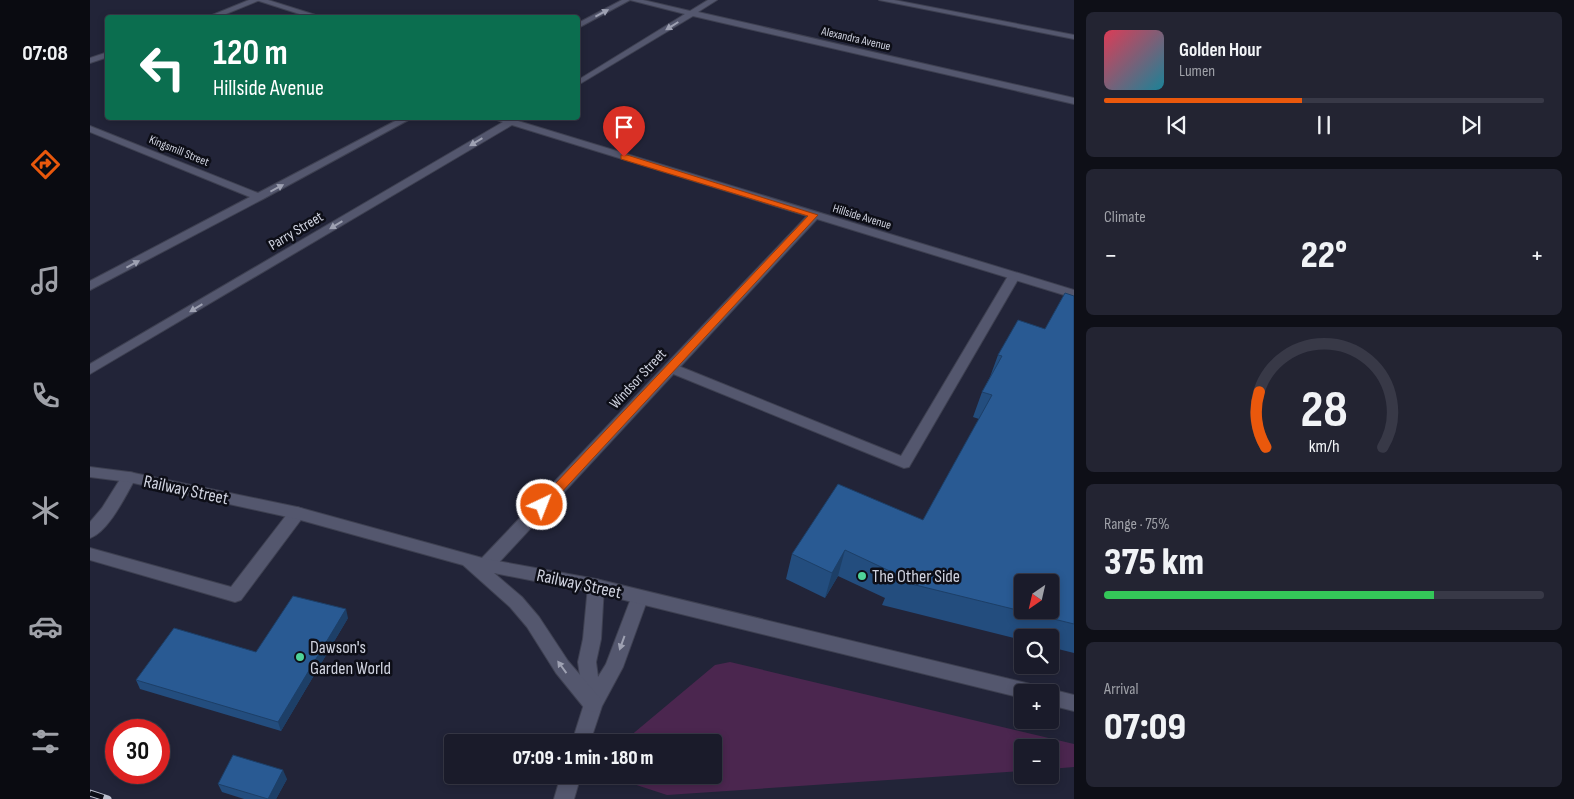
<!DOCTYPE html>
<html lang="en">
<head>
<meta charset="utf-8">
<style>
	:root { --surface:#1a1b2a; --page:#232432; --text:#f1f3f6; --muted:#9fa1a8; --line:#383947; --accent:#ea580c }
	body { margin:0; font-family:"Sofia Sans Condensed",sans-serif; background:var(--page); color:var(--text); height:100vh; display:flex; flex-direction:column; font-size:19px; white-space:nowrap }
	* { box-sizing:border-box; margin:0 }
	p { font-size:16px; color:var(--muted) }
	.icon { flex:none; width:28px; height:28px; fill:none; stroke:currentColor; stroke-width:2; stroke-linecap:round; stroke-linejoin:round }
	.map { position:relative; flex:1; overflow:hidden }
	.panel { display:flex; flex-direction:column; gap:12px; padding:12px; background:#0e0f17; width:500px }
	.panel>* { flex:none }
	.banner { position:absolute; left:15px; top:15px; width:475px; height:105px; border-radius:5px; box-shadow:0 2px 8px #0003,0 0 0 1px var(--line); background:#0b6e4f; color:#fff; overflow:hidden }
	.needle { width:32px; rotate:214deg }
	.buttons { position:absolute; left:924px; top:574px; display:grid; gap:10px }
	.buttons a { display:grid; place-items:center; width:45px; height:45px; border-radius:5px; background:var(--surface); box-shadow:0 2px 8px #0003,0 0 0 1px var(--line); font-size:25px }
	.speed { position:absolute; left:15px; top:719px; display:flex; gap:10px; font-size:25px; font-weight:700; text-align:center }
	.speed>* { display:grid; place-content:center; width:65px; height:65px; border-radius:50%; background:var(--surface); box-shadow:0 2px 8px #0003,0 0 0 1px var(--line); line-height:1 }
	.speed .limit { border:8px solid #d22; background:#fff; color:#111 }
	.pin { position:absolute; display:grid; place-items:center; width:42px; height:42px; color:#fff; margin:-51px -21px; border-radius:50% 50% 50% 0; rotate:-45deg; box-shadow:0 0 5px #0007 }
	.pin .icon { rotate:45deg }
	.me { position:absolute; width:55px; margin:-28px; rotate:43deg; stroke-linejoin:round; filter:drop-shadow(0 0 4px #0008) }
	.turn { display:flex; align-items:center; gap:18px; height:105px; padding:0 25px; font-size:22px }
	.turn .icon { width:65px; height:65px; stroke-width:2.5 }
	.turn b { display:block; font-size:35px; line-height:42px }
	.big { font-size:38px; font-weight:800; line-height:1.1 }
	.panel .tile { flex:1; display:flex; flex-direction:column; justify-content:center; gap:8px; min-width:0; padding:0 18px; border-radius:8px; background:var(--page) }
	.panel .dial { align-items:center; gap:0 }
	.dial svg { height:130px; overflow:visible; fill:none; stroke:var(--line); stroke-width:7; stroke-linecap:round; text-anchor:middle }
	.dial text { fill:var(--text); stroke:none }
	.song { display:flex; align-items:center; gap:15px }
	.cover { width:60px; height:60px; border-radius:8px; background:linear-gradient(135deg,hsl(350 70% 55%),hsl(190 70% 35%)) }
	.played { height:5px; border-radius:2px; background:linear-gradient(90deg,var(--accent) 45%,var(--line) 45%) }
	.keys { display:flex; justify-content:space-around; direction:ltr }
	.heat { display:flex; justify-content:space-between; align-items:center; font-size:28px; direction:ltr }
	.charge { height:8px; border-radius:4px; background:linear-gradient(90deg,#34c759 75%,var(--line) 0) }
	.trip { position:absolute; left:354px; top:734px; width:278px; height:50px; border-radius:5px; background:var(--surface); box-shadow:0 2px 8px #0003,0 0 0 1px var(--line); font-weight:800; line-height:50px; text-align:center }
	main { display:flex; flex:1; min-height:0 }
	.tab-bar { display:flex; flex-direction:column; width:90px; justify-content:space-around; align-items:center; background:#0a0b11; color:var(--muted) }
	.tab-bar .icon { width:35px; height:35px }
	.tab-bar .selected { color:var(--accent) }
	.tab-bar b { font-size:22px; color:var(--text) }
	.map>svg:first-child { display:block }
	.green { fill:#4b264f }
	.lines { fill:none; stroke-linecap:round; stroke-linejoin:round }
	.service-casing { stroke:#3e4051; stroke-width:2 }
	.minor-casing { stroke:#3e4051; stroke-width:2 }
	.tertiary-casing { stroke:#3e4051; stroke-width:2 }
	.service { fill:#54576e; fill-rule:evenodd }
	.minor { fill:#54576e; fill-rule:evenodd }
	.tertiary { fill:#54576e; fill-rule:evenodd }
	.rail-casing { stroke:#bbbecc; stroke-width:7 }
	.rail { stroke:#0d0e17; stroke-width:5; stroke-dasharray:14; stroke-linecap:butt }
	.wall { fill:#234d7e }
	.shaded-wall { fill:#1d3f67 }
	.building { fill:#295a93; stroke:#1d3f67; fill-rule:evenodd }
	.oneway { fill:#9ea1b2 }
	.route { fill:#ea580c; stroke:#983908 }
	.poi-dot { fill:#4fd399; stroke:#0d0e17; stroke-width:2 }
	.labels { text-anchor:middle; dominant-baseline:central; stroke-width:5; stroke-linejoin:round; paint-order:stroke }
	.far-street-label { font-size:12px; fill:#cfd2df; stroke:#0d0e17 }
	.street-label { font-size:15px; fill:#cfd2df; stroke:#0d0e17 }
	.near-street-label { font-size:18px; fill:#cfd2df; stroke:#0d0e17 }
	.near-poi-label { font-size:18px; fill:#cfd2df; stroke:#0d0e17; text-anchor:start }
</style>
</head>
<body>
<main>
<nav class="tab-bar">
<b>07:08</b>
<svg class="icon selected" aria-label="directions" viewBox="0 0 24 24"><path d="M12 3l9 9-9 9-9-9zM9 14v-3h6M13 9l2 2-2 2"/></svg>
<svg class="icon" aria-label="music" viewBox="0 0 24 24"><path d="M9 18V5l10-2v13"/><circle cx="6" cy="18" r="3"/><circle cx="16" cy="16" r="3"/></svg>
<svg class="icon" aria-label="phone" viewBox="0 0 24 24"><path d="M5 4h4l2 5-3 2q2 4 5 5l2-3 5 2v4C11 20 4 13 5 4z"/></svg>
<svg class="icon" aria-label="climate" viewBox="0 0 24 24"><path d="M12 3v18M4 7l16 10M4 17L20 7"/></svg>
<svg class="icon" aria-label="car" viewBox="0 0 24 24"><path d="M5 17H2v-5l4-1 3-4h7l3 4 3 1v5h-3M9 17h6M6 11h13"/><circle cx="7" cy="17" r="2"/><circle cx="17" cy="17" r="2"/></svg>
<svg class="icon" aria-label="filters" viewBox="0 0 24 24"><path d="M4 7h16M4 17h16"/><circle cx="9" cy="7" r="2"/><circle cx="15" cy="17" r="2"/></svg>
</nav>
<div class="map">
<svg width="984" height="799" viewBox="0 0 984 799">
	<rect width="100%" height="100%" fill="#222438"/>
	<path class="green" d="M640,662l344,82v23l-24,2v-21h-28v23l-355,24 -61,-20h106v-33h-89l92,-77z"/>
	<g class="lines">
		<g class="service-casing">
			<path id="service" d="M166,0h12l57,18h-13z
				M789,0h15l180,35v4z
				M924,272l6,4 -111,191 -5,1 -238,-97 -2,-3 2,-3h10l225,91 107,-180z
				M39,472l5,1 3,4 -3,4c-9,16 -26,51 -44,57v-16l12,-14 22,-35z
				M207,507l6,2 2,4 -2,4 -62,83 -6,2 -145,-42v-12l141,39 60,-78z"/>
		</g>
		<g class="minor-casing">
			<path id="minor" d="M159,0h11l-44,18h-11z
				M532,0h21l47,11 18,-11h9l-19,12 376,86v6l-381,-88 -115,69v-5l107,-66 -55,-14 -52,28v-5z
				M18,52v5l-18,6v-5z
				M311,118h11l-149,81 -173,91v-9l160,-84 -160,-65v-6l168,67z
				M406,118h23l-1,3 556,169v8l-257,-79 -325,351 -6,1 -6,-1 -2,-5 2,-5 327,-344 -295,-91 -422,249v-10l413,-242 -6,-2z
				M506,579l6,2 2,5 -3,53 -5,23 2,15 8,-13 27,-71 6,-2 6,2 3,5 -25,69 -21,39 -12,36h-18l12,-38 -6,-42 5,-23 5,-53 2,-5z
				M471,775h20l-7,24h-20z"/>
		</g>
		<g class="tertiary-casing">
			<path id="tertiary" d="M0,467l39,5 168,35 189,52 110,20 434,105 7,2 2,6h-17v6l-426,-105 -102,-20 28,24 17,20 29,44 32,37 2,6 -2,6 -7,2 -7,-2 -30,-37 -29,-46 -17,-20 -47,-42 -166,-46 -168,-37 -39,-5z
				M960,689l24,6v16l-24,-6v-13h-7z"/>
		</g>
		<use href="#service" class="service"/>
		<use href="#minor" class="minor"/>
		<use href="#tertiary" class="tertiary"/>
		<g class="rail-casing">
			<path id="rail" d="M0,793l18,6"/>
		</g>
		<use href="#rail" class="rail"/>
	</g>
	<path class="wall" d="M984,296v357l-24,-6v-9h-28v2l-140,-35 3,-7 -47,-22 -13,22 -39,-19 6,-25 131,-34 56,-101 -6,-2 9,-25 8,-15 8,-22 47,-26z
		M258,618l-67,113 -141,-42 -4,-9 120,-28z
		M197,779l-11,20h-32l-22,-7 -4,-8z"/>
	<path class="shaded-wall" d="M755,550l-7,26 -13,22 7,-25z
		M256,609l2,9 -67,113 -3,-9z
		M193,770l4,9 -11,20h-8z"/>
	<path class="building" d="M975,293l9,3v328l-183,-45 3,-6 -49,-23 -13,23 -40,-19 46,-70 85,36 69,-125 -10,-3 20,-36 -4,-1 20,-35 27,9zM932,582h28v28h-28z
		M203,596l53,13 -68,113 -142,-42 38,-52 82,24z
		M143,755l50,15 -15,29 -50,-15z"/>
	<defs><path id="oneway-solid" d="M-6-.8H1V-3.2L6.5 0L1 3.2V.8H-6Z" transform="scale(1.25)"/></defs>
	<g class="oneway">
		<use href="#oneway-solid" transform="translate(512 13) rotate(-28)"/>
		<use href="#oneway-solid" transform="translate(582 26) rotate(148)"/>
		<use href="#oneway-solid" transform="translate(386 142) rotate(149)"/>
		<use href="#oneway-solid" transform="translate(187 188) rotate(-28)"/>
		<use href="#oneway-solid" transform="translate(246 225) rotate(149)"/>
		<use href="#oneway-solid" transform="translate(43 264) rotate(-28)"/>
		<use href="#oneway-solid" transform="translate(106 308) rotate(149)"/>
		<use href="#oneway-solid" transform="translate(532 643) rotate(110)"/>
		<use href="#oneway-solid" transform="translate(472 667) rotate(-126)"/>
	</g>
	<path class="route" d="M531,155h6l191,60 -271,293h-9l-2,-3 2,-3 270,-286 -187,-57z"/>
	<g class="poi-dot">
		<circle cx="772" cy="576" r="5"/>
		<circle cx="210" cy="657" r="5"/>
	</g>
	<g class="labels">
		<g class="far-street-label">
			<text transform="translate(766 39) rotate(13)">Alexandra Avenue</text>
			<text transform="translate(89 151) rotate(22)">Kingsmill Street</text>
			<text transform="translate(772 217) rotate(17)">Hillside Avenue</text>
		</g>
		<g class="street-label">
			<text transform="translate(206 231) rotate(-31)">Parry Street</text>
			<text transform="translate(548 379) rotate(-47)">Windsor Street</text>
		</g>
		<g class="near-street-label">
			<text transform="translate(96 490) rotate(12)">Railway Street</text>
			<text transform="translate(489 584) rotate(12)">Railway Street</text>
		</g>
		<g class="near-poi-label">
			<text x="782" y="576">The Other Side</text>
			<text x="220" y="647">Dawson's<tspan x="220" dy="21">Garden World</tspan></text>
		</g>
	</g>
</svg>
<div class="buttons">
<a><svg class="needle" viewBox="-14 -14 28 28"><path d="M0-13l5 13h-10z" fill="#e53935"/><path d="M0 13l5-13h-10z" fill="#9fa1a8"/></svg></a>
<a><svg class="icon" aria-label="search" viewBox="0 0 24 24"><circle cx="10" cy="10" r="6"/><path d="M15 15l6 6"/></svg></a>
<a>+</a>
<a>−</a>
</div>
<div class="speed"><div class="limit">30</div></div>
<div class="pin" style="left:534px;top:157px;background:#d93025"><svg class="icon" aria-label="arrive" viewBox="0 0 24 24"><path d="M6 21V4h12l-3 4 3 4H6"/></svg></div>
<svg class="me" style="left:452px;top:505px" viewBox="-20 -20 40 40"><circle r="17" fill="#ea580c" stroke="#fff" stroke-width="3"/><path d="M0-11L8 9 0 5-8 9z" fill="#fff"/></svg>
<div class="trip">07:09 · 1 min · 180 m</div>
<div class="banner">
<div class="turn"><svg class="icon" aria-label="left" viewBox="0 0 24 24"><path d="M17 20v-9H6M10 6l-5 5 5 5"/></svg><div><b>120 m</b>Hillside Avenue</div></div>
</div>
</div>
<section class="panel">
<div class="tile">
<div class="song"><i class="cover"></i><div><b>Golden Hour</b><p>Lumen</p></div></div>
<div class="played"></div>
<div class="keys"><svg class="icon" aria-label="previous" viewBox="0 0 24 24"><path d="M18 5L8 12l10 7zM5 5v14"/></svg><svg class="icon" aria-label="pause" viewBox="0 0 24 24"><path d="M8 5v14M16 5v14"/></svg><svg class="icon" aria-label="next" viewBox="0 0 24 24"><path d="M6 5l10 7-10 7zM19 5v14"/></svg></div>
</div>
<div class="tile"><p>Climate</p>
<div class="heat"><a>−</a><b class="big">22°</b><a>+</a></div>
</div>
<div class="tile dial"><svg viewBox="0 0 100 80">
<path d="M14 69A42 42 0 1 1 86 69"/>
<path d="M14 69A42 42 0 0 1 10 35" stroke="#ea580c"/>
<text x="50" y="56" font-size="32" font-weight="700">28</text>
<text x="50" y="72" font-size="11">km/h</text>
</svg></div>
<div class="tile"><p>Range · 75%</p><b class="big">375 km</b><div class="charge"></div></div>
<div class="tile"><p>Arrival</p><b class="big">07:09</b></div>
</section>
</main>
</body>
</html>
